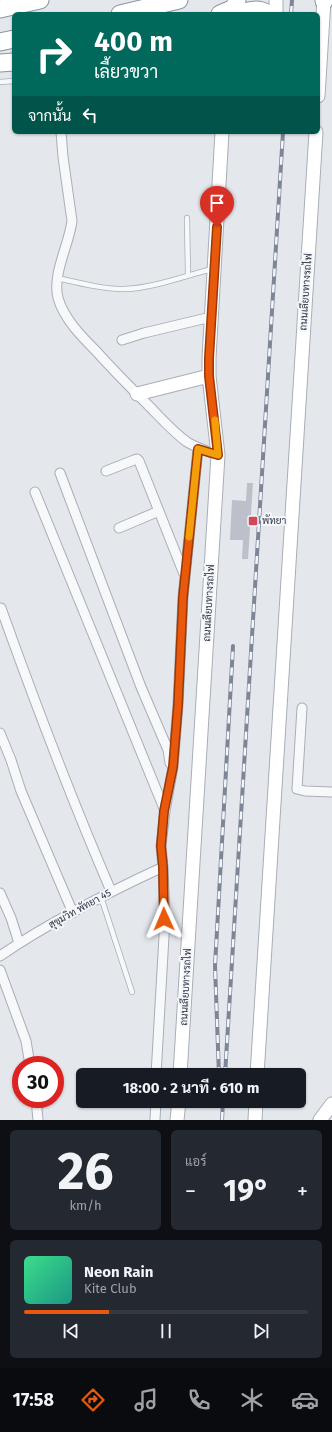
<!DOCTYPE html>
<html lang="th">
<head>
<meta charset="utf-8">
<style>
	:root { --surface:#171b24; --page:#242831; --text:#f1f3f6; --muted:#9ea1a6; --line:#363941; --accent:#ea580c }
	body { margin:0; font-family:"Fira Sans",Sarabun,sans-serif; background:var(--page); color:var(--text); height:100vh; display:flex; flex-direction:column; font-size:15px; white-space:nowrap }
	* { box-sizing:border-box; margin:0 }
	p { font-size:13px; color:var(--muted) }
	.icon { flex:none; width:22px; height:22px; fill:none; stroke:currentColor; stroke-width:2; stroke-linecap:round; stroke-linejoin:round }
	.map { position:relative; height:1120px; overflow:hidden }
	.panel { display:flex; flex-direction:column; gap:10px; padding:10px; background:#0d0f14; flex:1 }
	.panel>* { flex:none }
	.hud { position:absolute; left:12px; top:12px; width:308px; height:122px; border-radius:6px; box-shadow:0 1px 3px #0004; background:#00695c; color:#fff; overflow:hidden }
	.speed { position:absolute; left:12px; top:1056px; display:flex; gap:8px; font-size:20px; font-weight:700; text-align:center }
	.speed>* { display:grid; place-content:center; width:52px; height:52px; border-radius:50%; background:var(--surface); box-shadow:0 1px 3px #0004; line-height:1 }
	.speed .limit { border:6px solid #d22; background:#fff; color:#111 }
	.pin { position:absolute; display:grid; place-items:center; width:34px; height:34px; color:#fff; margin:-41px -17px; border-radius:50% 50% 50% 0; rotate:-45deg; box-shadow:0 0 4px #0007 }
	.pin .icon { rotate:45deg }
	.me { position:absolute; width:44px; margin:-22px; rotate:359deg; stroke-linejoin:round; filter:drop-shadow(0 0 3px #0008) }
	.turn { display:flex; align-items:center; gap:14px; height:84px; padding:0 16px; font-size:18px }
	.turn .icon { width:52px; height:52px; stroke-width:2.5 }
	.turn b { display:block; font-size:28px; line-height:34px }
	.then { display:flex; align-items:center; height:38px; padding:0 16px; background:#0003; gap:8px; font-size:15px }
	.big { font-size:30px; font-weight:700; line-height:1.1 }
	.panel .tile { flex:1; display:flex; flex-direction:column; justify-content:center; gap:6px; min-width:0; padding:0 14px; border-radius:6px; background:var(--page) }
	.panel .dial { align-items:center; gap:0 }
	.dial b { font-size:52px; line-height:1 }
	.song { display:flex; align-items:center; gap:12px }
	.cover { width:48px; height:48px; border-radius:6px; background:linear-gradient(135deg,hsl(150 70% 55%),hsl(170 70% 35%)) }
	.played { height:4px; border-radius:2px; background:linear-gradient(90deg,var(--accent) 30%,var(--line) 30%) }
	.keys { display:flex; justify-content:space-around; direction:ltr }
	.heat { display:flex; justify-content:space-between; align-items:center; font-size:22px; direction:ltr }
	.panel .tiles { flex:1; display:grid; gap:10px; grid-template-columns:1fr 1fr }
	.tile:last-child { grid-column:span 2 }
	.trip { position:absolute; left:76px; top:1068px; width:230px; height:40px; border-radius:6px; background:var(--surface); box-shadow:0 1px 3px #0004; font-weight:700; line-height:40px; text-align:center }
	.tab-bar { display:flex; height:64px; justify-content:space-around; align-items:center; background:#090b0e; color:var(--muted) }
	.tab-bar .icon { width:28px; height:28px }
	.tab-bar .current { color:var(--accent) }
	.tab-bar b { font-size:18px; color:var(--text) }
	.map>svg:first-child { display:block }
	.building { fill:#bbc0ca }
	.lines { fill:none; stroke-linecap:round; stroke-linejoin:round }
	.lane-casing { stroke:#a9aeb7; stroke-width:6 }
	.street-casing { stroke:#a9aeb7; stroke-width:11 }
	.secondary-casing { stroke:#a9aeb7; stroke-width:15 }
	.highway-casing { stroke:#8b94a3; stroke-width:19 }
	.lane { stroke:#f7f8fa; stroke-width:4.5 }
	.street { stroke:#f7f8fa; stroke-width:9 }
	.secondary { stroke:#fff; stroke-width:13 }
	.highway { stroke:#fff; stroke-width:17 }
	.rail-casing { stroke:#7d8696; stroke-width:4 }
	.rail { stroke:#f4f6f9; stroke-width:2.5; stroke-dasharray:8; stroke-linecap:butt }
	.route-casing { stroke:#983908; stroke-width:10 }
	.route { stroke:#ea580c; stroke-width:7 }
	.slow { stroke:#f59e0b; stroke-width:7 }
	.poi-dot { fill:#d1495b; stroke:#f4f6f9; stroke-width:1.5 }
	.labels { text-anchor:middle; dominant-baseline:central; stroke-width:4; stroke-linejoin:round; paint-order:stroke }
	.street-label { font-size:10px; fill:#2b3445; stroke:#f4f6f9 }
	.poi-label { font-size:10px; fill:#2b3445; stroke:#f4f6f9; text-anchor:start }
</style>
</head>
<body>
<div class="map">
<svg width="332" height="1120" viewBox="0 0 332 1120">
	<rect width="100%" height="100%" fill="#e4e7ec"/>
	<path class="building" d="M247,483h6l-5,76h-6l1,-19h-13l2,-40 14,1z"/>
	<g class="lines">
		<g class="lane-casing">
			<path id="lane" d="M0,82l14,-1
				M187,218l1,57
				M57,278c22,5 45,11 67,11 30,-1 60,-13 88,-20
				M101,897l31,95"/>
		</g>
		<g class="street-casing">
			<path id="street" d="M61,132l2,25 9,64c-3,24 -20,53 -14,77 6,21 24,39 39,54 16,18 33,35 50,52 14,14 25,27 40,38 10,6 20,9 31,13
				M122,340l22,-7 67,-16
				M106,471l28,-11 3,-1 2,2 45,113
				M60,473l81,214 27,63 2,13
				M35,492l130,319
				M119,528l40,-17
				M1,608c34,95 70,190 110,283
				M302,708l-5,81 8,2 27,1
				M0,733l11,27 10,31 52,122
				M0,893l11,25 8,25
				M0,956c51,-35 107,-63 163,-89
				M0,970l26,71 4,24
				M156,1075l9,-156 -2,-52 -2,-21 4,-35 8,-44 5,-62 5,-108 15,-148
				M36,1099l2,21
				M155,1120l1,-19"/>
		</g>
		<g class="secondary-casing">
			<path id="secondary" d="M276,14v-14
				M318,96l6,-96
				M137,394l72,-18
				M180,1075l38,-620 -9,-79v-18l13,-226
				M257,1075l59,-943
				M177,1120l2,-19
				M255,1120l1,-19
				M320,1120l12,-16"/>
		</g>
		<g class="highway-casing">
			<path id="highway" d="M324,1v-1
				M0,9l40,-9
				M120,14l59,-14
				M220,14l14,-6 3,-8
				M235,14c12,-3 23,-7 33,0
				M0,42l14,-3
				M0,63l14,-1"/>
		</g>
		<use href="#lane" class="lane"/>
		<use href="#street" class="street"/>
		<use href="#secondary" class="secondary"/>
		<use href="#highway" class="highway"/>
		<g class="rail-casing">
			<path id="rail" d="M291,14l1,-14
				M219,1075l-4,-109 18,-320
				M225,1075l58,-943
				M222,1120l1,-19"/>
		</g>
		<use href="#rail" class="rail"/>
	</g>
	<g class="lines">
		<g class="route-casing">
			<path id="route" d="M164,919l-1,-52 -2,-21 3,-35 9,-44 5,-62 5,-108 15,-148 20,6 -9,-79v-18l8,-131"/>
		</g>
		<use href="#route" class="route"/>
		<path class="slow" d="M189,537l9,-88 20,6 -3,-35"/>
	</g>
	<rect class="poi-dot" x="248" y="516" width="10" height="10" rx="2"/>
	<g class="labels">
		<g class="street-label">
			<text transform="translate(306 292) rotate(-86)">ถนนเลียบทางรถไฟ</text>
			<text transform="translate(209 603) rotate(-87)">ถนนเลียบทางรถไฟ</text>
			<text transform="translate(80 909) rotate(-29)">สุขุมวิท พัทยา 45</text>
			<text transform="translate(186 987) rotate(-87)">ถนนเลียบทางรถไฟ</text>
		</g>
		<g class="poi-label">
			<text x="262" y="521">พัทยา</text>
		</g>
	</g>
</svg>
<div class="speed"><div class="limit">30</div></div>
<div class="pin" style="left:217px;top:227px;background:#d93025"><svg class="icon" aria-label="arrive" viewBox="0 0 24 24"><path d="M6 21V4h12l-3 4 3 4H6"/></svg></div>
<svg class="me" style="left:164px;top:919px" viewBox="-20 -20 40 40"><path d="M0-17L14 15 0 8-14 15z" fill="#ea580c" stroke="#fff" stroke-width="4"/></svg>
<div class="trip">18:00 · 2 นาที · 610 m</div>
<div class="hud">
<div class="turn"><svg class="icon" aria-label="right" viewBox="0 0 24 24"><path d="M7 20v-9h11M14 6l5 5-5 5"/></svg><div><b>400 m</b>เลี้ยวขวา</div></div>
<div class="then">จากนั้น<svg class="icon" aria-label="left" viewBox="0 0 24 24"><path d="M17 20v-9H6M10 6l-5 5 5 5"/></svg></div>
</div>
</div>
<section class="panel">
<div class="tiles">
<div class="tile dial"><b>26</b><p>km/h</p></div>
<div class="tile"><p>แอร์</p>
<div class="heat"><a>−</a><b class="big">19°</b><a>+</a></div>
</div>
<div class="tile">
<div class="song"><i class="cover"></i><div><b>Neon Rain</b><p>Kite Club</p></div></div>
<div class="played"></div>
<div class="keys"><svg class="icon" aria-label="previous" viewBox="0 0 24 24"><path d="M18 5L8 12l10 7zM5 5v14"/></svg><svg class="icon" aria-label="pause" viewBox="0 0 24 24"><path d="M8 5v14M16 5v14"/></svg><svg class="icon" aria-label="next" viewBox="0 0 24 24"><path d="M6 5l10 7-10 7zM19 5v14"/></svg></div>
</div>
</div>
</section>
<nav class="tab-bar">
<b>17:58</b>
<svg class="icon current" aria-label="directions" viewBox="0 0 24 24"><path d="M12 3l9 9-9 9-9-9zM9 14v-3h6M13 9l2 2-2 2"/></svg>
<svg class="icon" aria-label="music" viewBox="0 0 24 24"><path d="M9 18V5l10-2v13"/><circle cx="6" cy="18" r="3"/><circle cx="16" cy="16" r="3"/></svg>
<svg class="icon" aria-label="phone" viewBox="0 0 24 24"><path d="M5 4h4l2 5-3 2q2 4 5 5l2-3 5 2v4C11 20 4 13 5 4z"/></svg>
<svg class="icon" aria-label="climate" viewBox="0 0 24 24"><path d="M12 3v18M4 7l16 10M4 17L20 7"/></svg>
<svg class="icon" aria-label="car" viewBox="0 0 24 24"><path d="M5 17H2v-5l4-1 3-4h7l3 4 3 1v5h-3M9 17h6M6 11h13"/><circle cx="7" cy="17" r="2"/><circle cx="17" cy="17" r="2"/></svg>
</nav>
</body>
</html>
